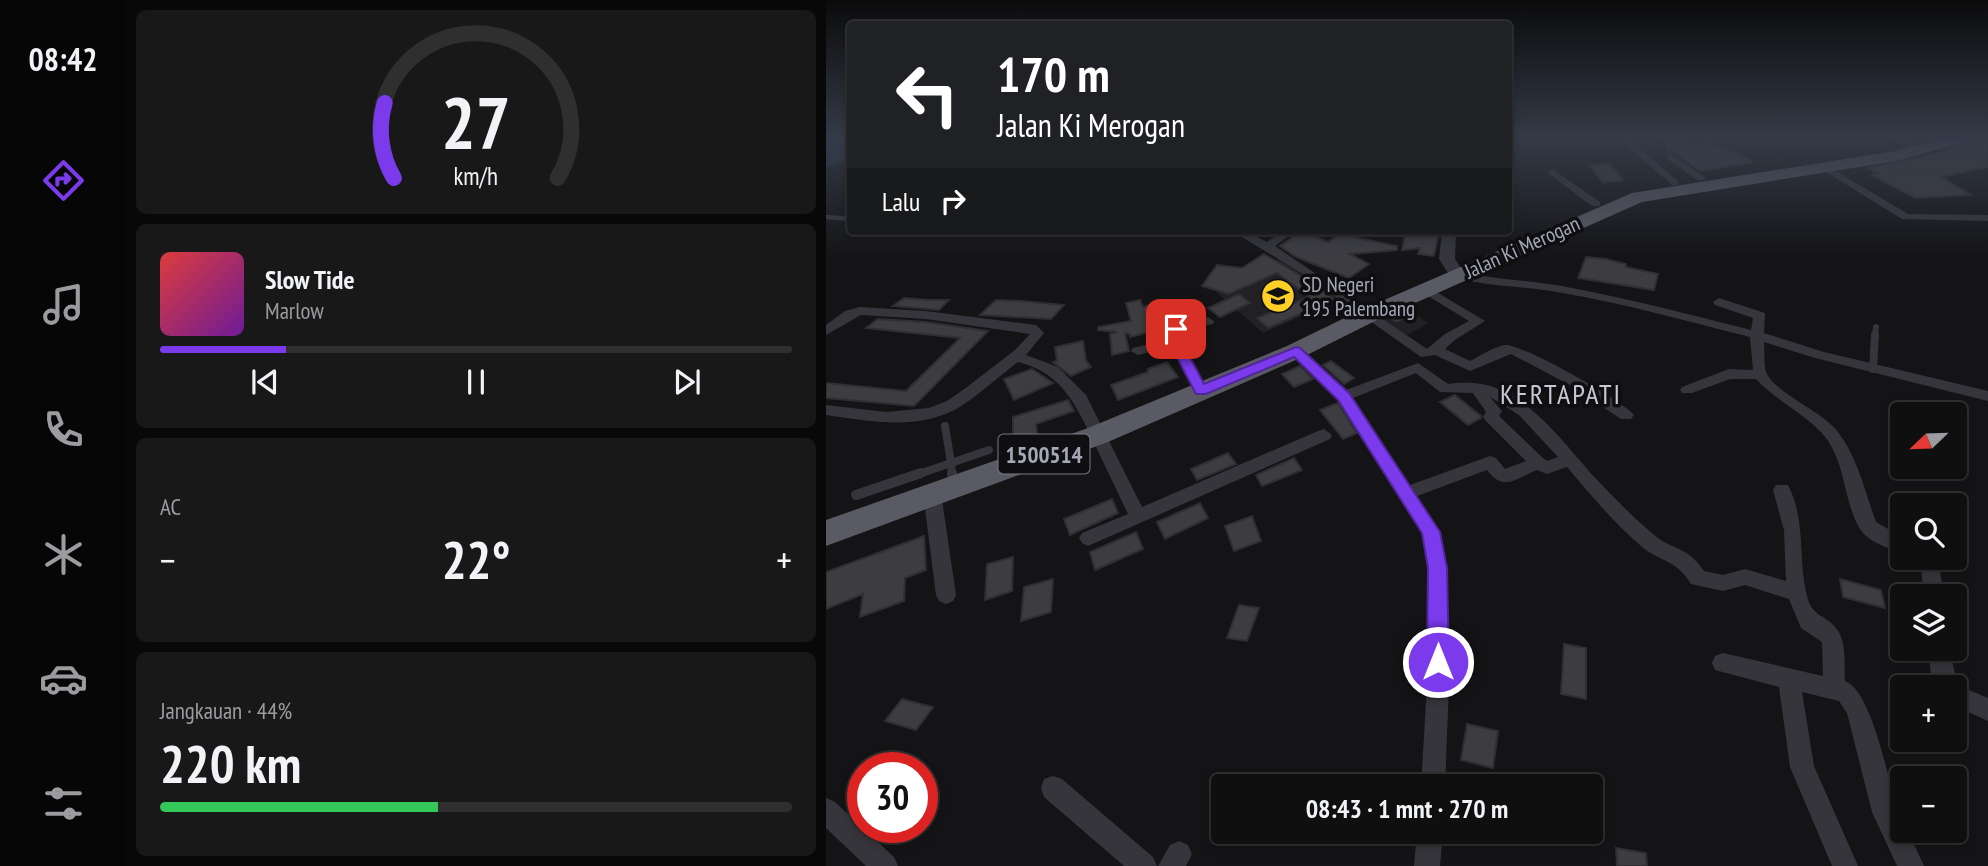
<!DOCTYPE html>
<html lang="id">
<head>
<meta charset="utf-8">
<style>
	:root { --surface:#0f0f10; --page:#181819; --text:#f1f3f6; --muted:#9b9c9f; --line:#2f2f30; --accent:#7c3aed }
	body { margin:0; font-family:"PT Sans Narrow",sans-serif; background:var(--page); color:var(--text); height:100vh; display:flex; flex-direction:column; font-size:26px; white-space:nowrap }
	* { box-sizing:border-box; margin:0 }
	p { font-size:23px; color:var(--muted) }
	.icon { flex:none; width:38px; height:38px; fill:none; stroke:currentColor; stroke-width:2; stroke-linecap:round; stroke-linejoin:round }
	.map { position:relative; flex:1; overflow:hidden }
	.details { display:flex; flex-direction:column; gap:10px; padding:10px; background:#080809; width:700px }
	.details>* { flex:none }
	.top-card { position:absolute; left:21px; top:21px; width:665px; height:214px; border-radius:7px; box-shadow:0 4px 10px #0003,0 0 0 2px var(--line); background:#202124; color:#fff; overflow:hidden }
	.needle { width:46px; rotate:247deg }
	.controls { position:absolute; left:1064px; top:402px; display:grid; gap:14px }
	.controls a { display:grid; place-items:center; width:77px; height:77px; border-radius:7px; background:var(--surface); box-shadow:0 4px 10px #0003,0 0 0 2px var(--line); font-size:35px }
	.speed { position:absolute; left:21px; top:752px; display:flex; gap:14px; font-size:35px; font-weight:700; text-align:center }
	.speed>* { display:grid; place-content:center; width:91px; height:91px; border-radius:50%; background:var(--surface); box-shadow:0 4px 10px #0003,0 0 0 2px var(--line); line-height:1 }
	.speed .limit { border:10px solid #d22; background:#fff; color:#111 }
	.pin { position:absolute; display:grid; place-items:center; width:60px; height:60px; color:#fff; margin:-30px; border-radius:14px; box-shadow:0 4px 10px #0006 }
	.me { position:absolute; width:77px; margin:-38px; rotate:0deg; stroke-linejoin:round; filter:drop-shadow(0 0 5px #0008) }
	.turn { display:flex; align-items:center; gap:24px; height:147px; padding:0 35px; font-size:32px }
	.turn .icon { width:91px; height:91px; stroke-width:2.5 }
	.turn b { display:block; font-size:49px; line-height:60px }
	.then { display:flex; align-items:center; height:66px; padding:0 35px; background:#0003; gap:14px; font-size:26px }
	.big { font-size:52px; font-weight:800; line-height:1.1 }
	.details .card { flex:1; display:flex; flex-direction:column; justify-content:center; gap:10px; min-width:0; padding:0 24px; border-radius:10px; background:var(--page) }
	.details .dial { align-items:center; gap:0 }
	.dial svg { height:182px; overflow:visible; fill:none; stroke:var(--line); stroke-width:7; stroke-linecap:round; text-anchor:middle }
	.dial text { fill:var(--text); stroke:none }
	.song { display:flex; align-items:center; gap:21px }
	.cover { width:84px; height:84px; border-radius:10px; background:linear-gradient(135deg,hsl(0 70% 55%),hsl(280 70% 35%)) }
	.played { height:7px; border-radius:4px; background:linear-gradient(90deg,var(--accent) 20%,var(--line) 20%) }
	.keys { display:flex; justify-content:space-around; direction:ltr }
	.heat { display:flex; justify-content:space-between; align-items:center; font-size:38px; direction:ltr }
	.charge { height:10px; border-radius:5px; background:linear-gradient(90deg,#34c759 44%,var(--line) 0) }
	.trip { position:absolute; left:385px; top:774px; width:392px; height:70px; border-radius:7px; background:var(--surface); box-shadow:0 4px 10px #0003,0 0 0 2px var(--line); font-weight:800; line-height:70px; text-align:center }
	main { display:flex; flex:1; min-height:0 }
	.tabs { display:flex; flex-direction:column; width:126px; justify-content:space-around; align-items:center; background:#060606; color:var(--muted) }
	.tabs .icon { width:49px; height:49px }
	.tabs .selected { color:var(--accent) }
	.tabs b { font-size:32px; color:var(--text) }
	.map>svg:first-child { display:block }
	.built { fill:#212023 }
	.water { fill:#2a313b }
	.building { fill:#3c3c41; stroke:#2f2e32; stroke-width:2 }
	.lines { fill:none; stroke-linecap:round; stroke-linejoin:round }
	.service-far3 { stroke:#35353b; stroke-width:4.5 }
	.service-far2 { stroke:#35353b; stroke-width:6 }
	.service-far1 { stroke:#35353b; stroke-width:8 }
	.service { stroke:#35353b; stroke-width:10 }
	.minor { fill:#35353b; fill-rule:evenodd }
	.tertiary { fill:#35353b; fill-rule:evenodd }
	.trunk { fill:#595a64; fill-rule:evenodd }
	.route { fill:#7c3aed; stroke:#51269a; stroke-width:2 }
	.labels { text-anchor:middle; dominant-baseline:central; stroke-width:7; stroke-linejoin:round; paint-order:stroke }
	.far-street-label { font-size:21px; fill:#a5a8b7; stroke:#0f0f11 }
	.far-poi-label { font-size:21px; fill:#a5a8b7; stroke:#0f0f11; text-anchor:start }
	.shield { fill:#0f0f11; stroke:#787a85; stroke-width:2 }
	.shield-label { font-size:23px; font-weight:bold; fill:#a5a8b7 }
	.quarter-label { font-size:28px; letter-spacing:2px; fill:#c6c8d3; stroke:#0f0f11 }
</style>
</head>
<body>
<main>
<nav class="tabs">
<b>08:42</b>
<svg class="icon selected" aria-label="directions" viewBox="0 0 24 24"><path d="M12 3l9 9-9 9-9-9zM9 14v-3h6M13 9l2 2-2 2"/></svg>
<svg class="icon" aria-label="music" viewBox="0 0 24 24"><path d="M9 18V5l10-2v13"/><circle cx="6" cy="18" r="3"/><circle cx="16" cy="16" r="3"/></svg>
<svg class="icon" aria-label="phone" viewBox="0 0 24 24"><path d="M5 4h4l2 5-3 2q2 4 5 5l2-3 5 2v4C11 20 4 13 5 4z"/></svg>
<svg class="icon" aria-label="climate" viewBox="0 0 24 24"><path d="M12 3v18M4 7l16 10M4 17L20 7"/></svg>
<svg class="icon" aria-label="car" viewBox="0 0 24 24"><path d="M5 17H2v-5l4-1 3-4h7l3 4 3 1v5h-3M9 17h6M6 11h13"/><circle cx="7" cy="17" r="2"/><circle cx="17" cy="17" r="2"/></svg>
<svg class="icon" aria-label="filters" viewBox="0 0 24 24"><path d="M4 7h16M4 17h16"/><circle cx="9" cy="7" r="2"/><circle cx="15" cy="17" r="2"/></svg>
</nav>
<section class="details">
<div class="card dial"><svg viewBox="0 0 100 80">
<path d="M14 69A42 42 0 1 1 86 69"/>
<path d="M14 69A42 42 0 0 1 10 36" stroke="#7c3aed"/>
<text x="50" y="56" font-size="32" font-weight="700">27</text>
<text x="50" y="72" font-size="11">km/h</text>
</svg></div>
<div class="card">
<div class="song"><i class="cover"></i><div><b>Slow Tide</b><p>Marlow</p></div></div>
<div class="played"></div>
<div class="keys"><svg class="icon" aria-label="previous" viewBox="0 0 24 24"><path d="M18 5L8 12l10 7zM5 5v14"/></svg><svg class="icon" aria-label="pause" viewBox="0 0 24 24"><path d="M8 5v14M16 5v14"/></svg><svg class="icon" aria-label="next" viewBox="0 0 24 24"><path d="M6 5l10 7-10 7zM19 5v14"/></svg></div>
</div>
<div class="card"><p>AC</p>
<div class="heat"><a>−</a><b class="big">22°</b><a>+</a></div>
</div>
<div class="card"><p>Jangkauan · 44%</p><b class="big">220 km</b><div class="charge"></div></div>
</section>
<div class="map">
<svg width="1162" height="866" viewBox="0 0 1162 866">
	<rect width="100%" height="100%" fill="#141416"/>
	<path class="built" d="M457,258l57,41 -77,34 -46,-40 7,-9z
		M578,308l25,15 -24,13 -24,-16z"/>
	<path class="water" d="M0,138h24v21l-24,8z"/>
	<path class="building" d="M837,138h21l3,6 22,-1 11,5 5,-1 28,15 -53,9 -25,-18 -7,-1z
		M1156,138h6v29l-47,10 30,18 -56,3 -43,-23 6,-2 -11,-5 72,-15z
		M784,164l13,16 -20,3 -14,-18z
		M476,231l26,11 11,-8 58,12v4l-47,4 19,10 -20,14 -53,-21 -16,-11z
		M597,231h16l-5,25 -16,-2 2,-6 -18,2 3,-16 18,1z
		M438,254l41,24 30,21 -67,29 -11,-10 52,-21 -32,-24 -48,21 -27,-8 15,-21 25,3z
		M760,257l20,2 20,5v3l32,7 -4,16 -76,-12z
		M413,294l11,9 -30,14 -12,-9z
		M78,298l25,2h20l-10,10 -46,-4z
		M170,300l25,1 43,4 -13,14 -71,-4z
		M314,300l3,7 22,-7 15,21 -10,2 -2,5 -38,9v-3l-5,-1 4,18 -17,4 -2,-21 7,-2 -19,-2v-3l33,-6 -5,-18z
		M52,319l48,3 62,9 -74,75 -88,-8v-15l80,8 54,-53 -94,-10z
		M257,341l3,20 5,6 -20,9 -18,-14 4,-1 -2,-14z
		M505,361l23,17 -10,6 -21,-19z
		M341,362l11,15 -60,23 -7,-15 37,-13v-3z
		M474,366l13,13 -19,8 -12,-13z
		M206,369l21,14 -39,17 -10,-21z
		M629,395l26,21v2l-13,7 -28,-23z
		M242,400l6,11 -38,13 1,10 -24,6v-23z
		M512,403l19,30 -14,6 -23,-29z
		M402,453l8,11 -39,16 -6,-11z
		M468,458l8,12 -40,16 -6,-11z
		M286,499l6,14 -48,22 -6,-16z
		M374,503l8,15 -43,21 -8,-17z
		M426,516l9,25 -27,10 -9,-25z
		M310,532l7,17 -48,21 -5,-18z
		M98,536l2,34 -21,8 -1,23 -44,16 3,-23 -37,15v-37z
		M187,557l-1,34 -27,9 2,-36z
		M227,579l-2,33 -30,9 3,-34z
		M1014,579l41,11 4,18 -42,-11z
		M413,605l20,3 -12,33 -20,-3z
		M738,644l22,4v51l-25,-5z
		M76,699l31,8 -17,23 -31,-9z
		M641,724l31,7 -5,37 -32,-8z
		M790,848l30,5 1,13h-30z"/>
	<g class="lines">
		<path class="service-far3" d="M0,217l24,2"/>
		<path class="service-far2" d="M555,310l15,9 10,-3 -13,-12
			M1049,336l1,-9"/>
		<path class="service-far1" d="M1047,369l2,-34
			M119,426l6,37 38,-13
			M90,475l35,-12 1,12"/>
		<path class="service" d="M126,473l1,12
			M30,495l65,-22"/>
		<path class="minor" d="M792,138h9l51,43v4h-6z
			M1061,138h11l17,7 -4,3z
			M1106,138h9l-4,3z
			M841,155h6l34,24 -8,2 -32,-22z
			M998,164l84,50 80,1v6l-86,-2 -81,-50 -2,-2z
			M726,169l48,33v4h-8l-43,-32 -2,-2z
			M406,231h13l22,11 16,-11h12l-20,15 152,103 18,-15 24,-13 -51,-31 2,-3h8l57,34 -30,19 -10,9 25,12c10,-5 23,-14 35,-16 16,-2 118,56 129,70l-3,4h-10l-51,-34 -59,-31 -41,17 -35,-16 -14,2 -115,-81z
			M635,271c33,9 68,9 101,15 64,12 126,28 189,44l2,-12 -38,-13 -2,-3 6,-4 46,15 -1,20 60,19 164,39v10l-173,-43 -51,-16c1,9 -1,24 3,32 9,19 55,37 71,58 20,26 27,60 38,90l26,15v16c-14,-5 -34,-11 -42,-24 -16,-26 -14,-64 -34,-91 -19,-24 -49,-36 -70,-59h-26l-38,14h-10l-2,-3 2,-3 47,-18 24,1 -3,-33c-64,-16 -127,-34 -193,-45 -33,-6 -67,-5 -100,-14v-6z
			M34,307l66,4 110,14 8,8 -18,22 32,12 28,28 56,112 176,-76 6,-2 8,6 -2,4 -242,107 -6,-3 -3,-5 3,-5 46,-19c-11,-23 -22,-46 -33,-69 -18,-38 -32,-72 -77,-83 -20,15 -39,33 -60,46 -40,23 -88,13 -132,7v-10l60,7 43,-4 18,-7 20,-14 48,-37 15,-16 -104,-15 -65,-4 -35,20v-10l19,-14z
			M382,317l6,4 -1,3 -31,7v11l26,49 -2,3h-10l-25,-47 -33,8 -7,-4 2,-3 35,-9 3,-13z
			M470,347l5,1 45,42 72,-27 30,21c15,-2 34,-2 48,4 46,19 73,63 106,97 16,17 33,34 51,49 19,17 34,11 51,37l19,4 22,-6 41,12 -2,-51 -11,-40 3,-5h12c18,35 10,71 18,107 5,26 18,21 30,36 11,13 8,36 9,53 27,10 43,98 52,128l5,11v11h6l16,35h-27l-25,-54 -25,-99 -8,-12 -37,-9 12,74 44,100h-26l-42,-99 -11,-80 -64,-17 -3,-7 3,-7 8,-3 100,23 -1,-34 -21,-14 -12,-29 -44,-14 -22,6 -32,-7c-16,-26 -30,-21 -50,-38 -27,-23 -51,-52 -74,-79l-20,7 -10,-4c-23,9 -33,22 -50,0l-70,26 23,36 7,36 2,118 -4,100h-24l6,-100v-118l-5,-35 -83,-134 -48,-45 -2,-3zM590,373l24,19 33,1 13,19 -3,5 3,4 40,40 -21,8 -9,-11 -6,-2 -80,29 -57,-87zM664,397l29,18 39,42 -10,4 -4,-2 -45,-43 3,-5z
			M106,486l6,2 3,5 15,102 -3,6 -7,3 -7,-3 -3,-6 -13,-102 3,-5z
			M1094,558h18l6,39h-20z
			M1102,649h22l7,36 31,13v23l-33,-15v-18h-19l-5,-13z
			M227,776l9,3 91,78 4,9h-33l-80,-69 -3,-9 3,-9z
			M0,798l9,4 59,55 4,9h-32l-40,-38z
			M591,831h26l-3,35h-26z
			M353,841l9,4 4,9 -6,12h-28l12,-21z"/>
		<path class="tertiary" d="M616,231h14l-1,28 7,11 -2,3h-12l-9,-14z"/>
		<path class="trunk" d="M1121,138h24l-3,3 -72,20 -254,41 -265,118 -72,36 -197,86 -282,104v-26l262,-92 199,-82 74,-36 271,-117 263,-42z"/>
	</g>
	<linearGradient id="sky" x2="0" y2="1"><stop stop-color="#0b0b0c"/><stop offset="0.53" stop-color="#343a47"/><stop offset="1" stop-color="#343a47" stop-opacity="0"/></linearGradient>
	<rect width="1162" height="259" fill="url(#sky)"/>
	<path class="route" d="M350,325l7,4 -1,13 22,42 92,-37 4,1 49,45 91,139 7,36 2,94 -3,8 -8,3 -8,-3 -3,-8 1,-94 -6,-35 -84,-133 -44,-43 -88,37h-10l-27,-52v-13z"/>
	<defs>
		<g id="school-disc" transform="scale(1.75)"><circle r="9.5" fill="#fecf25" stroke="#0f0f11"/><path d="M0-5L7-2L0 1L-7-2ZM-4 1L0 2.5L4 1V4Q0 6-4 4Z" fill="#111"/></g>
	</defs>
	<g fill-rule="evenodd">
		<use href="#school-disc" x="452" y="296"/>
	</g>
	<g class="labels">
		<g class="far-street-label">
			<text transform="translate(696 247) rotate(-24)">Jalan Ki Merogan</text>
		</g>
		<g class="far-poi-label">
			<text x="476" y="284">SD Negeri<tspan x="476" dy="24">195 Palembang</tspan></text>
		</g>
		<rect class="shield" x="172.5" y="434.5" width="91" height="39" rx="5"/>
		<g class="shield-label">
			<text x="218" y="454">1500514</text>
		</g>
		<g class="quarter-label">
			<text x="735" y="393">KERTAPATI</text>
		</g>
	</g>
</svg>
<div class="controls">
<a><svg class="needle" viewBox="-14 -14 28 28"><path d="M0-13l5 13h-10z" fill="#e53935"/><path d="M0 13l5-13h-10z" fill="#9b9c9f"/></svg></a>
<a><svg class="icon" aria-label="search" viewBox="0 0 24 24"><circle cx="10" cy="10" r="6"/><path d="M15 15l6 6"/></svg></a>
<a><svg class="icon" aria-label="layers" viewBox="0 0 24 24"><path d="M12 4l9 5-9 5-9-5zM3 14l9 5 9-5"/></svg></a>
<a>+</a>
<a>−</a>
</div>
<div class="speed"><div class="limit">30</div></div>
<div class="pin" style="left:350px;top:329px;background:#d93025"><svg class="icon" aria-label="arrive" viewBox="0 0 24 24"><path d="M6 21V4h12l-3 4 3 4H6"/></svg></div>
<svg class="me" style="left:612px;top:662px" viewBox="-20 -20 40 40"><circle r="17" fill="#7c3aed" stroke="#fff" stroke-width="3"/><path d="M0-11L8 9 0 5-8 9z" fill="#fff"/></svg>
<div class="trip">08:43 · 1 mnt · 270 m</div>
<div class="top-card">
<div class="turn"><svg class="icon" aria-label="left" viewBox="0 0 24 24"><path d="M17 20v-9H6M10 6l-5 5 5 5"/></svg><div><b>170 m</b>Jalan Ki Merogan</div></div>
<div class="then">Lalu<svg class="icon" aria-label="right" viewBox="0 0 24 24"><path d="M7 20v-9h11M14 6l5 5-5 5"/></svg></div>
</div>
</div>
</main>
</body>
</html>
